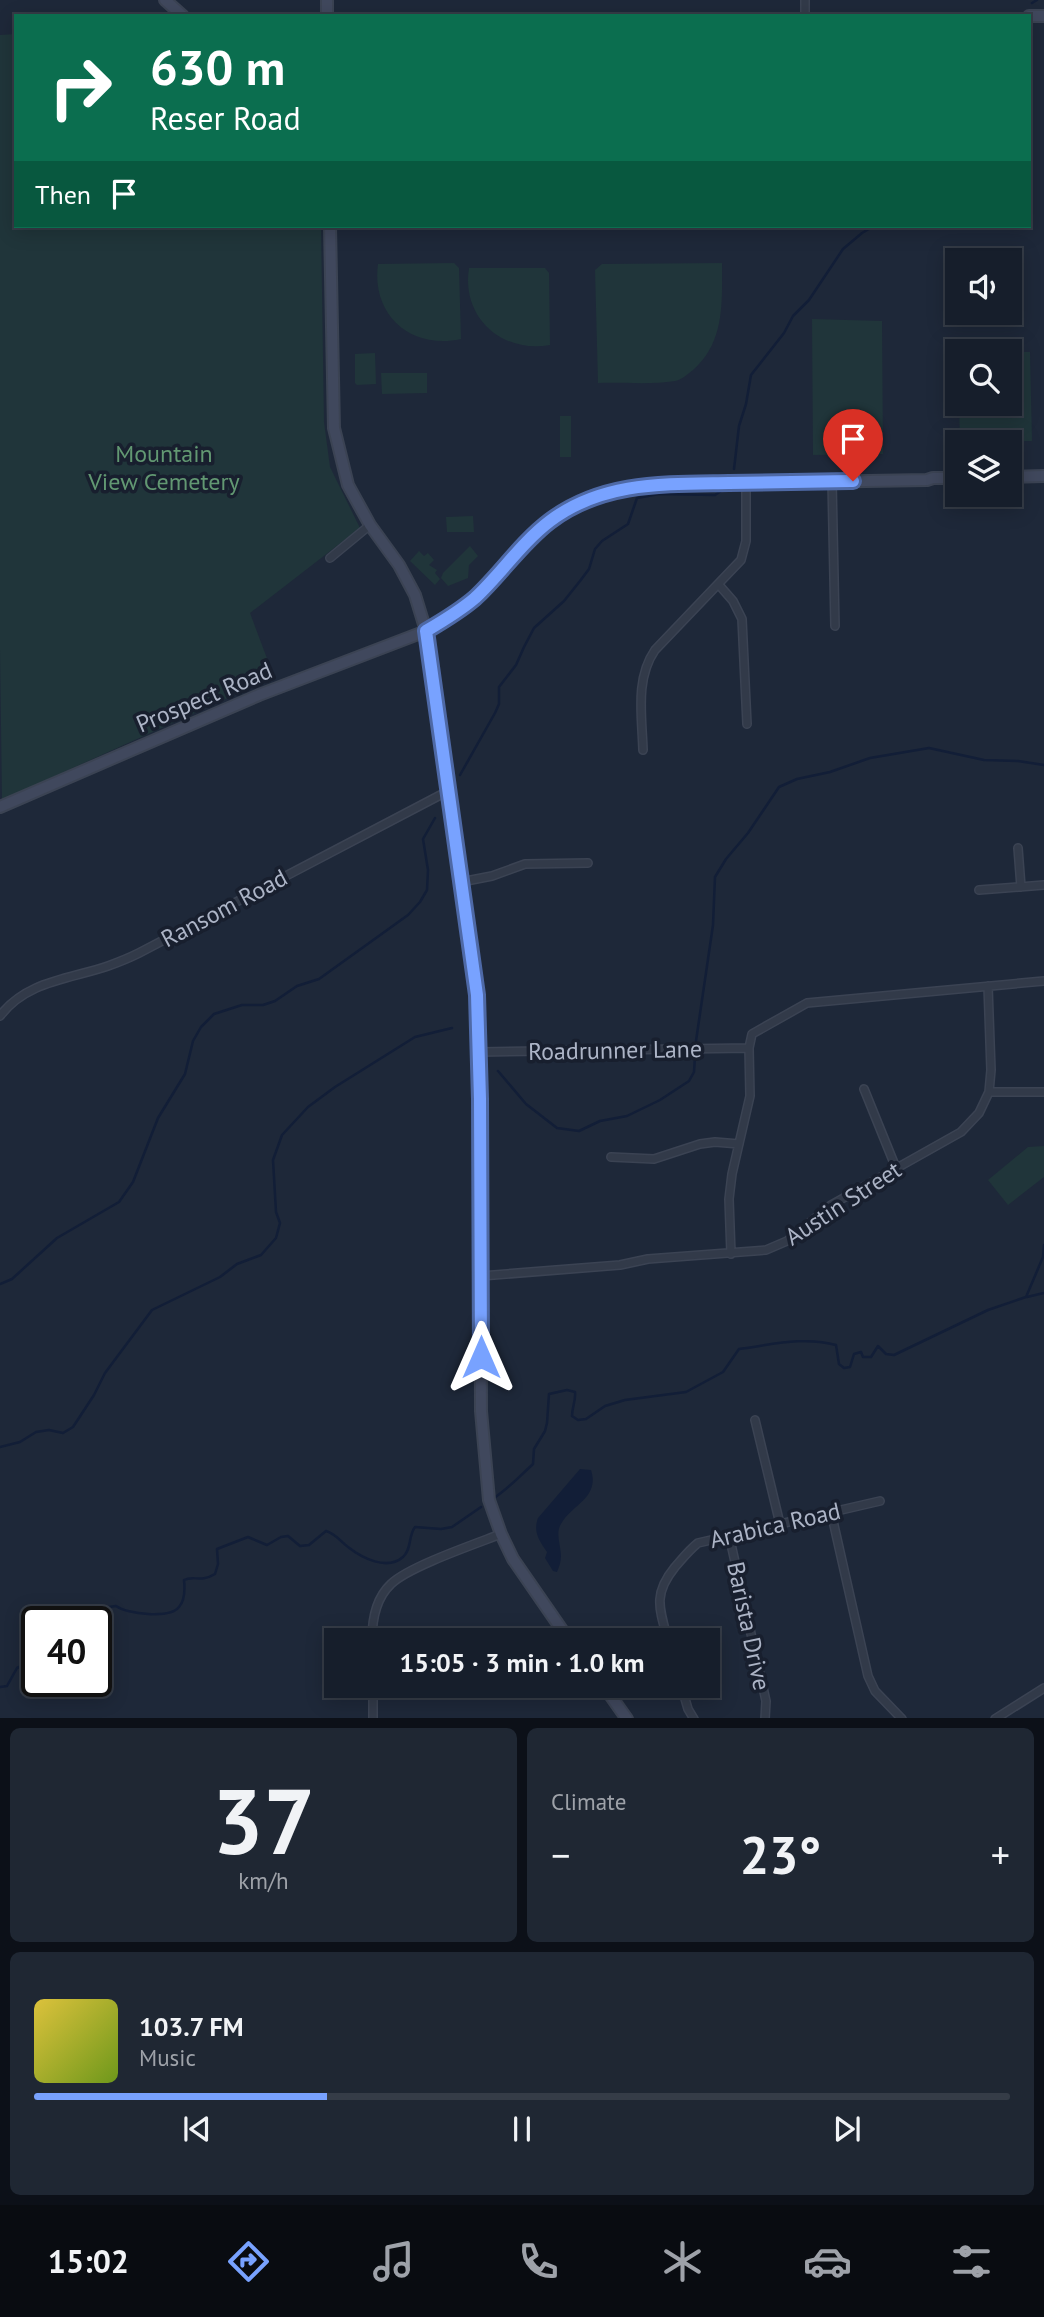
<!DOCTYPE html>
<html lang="en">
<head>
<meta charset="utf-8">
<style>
	:root { --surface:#161e2b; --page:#1f2733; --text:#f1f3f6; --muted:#9ea2a9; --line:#353c47; --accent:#78a2ff }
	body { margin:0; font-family:"PT Sans",sans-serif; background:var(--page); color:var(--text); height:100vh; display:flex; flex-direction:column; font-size:26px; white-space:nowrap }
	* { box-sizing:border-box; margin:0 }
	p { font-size:23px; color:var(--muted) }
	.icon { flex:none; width:38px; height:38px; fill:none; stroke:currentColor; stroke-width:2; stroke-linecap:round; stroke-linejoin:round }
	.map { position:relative; height:1718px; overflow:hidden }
	.sheet { display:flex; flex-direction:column; gap:10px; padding:10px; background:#0c1018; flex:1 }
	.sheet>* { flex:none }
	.banner { position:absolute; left:14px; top:14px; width:1017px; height:214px; border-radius:0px; box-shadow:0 4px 18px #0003,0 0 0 2px var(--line); background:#0b6e4f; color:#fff; overflow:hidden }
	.controls { position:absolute; left:945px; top:248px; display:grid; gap:14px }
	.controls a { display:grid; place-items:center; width:77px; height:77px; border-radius:0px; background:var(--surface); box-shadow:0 4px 18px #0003,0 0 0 2px var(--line); font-size:35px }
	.speed { position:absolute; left:21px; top:1606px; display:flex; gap:14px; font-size:35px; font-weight:700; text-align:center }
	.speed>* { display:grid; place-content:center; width:91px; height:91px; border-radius:50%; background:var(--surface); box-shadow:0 4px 18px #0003,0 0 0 2px var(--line); line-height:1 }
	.speed .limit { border:4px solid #111; border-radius:10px; background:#fff; color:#111 }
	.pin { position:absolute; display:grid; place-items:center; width:60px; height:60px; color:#fff; margin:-72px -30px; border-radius:50% 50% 50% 0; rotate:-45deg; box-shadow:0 0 7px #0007 }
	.pin .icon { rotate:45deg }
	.me { position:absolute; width:77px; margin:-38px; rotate:0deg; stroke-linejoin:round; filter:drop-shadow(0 0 5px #0008) }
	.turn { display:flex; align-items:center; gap:24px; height:147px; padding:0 21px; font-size:32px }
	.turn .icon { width:91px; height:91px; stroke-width:2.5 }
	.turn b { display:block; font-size:49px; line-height:60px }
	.then { display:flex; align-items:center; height:66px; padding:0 21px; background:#0003; gap:14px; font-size:26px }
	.big { font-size:52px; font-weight:700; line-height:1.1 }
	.sheet .widget { flex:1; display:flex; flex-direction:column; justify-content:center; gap:10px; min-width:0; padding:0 24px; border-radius:10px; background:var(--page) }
	.sheet .dial { align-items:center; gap:0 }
	.dial b { font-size:91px; line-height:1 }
	.song { display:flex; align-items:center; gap:21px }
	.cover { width:84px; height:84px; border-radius:10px; background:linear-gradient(135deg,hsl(50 70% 55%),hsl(80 70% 35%)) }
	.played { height:7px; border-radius:4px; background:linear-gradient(90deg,var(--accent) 30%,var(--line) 30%) }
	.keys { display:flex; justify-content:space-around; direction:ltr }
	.heat { display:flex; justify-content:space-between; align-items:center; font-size:38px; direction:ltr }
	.sheet .tiles { flex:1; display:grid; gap:10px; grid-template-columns:1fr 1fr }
	.widget:last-child { grid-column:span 2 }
	.trip { position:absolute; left:324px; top:1628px; width:396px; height:70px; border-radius:0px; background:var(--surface); box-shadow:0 4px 18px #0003,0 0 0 2px var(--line); font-weight:700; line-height:70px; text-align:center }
	.dock { display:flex; height:112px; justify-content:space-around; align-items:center; background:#090c11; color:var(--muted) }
	.dock .icon { width:49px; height:49px }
	.dock .on { color:var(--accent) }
	.dock b { font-size:32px; color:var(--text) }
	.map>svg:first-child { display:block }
	.green { fill:#20353a }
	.water { fill:#121e37 }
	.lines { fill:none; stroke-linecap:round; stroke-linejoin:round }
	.stream { stroke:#121e37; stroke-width:2.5 }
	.street-casing { stroke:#3b4353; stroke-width:10 }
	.secondary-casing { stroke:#3b4353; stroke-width:14 }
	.street { stroke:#323a49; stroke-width:7 }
	.secondary { stroke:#40485d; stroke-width:10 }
	.route-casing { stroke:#4e69a6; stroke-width:18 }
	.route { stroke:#78a2ff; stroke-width:12 }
	.labels { text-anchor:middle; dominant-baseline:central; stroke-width:7; stroke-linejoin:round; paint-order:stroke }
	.park-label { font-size:24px; fill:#629872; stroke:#181f2e }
	.street-label { font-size:24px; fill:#acb4c6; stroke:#181f2e }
</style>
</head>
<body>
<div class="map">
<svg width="1044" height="1719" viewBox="0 0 1044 1719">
	<rect width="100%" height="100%" fill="#1e2839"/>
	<path class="green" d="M16,34v192h305l3,196 6,45 30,61 -110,85 24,64 -272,123 -2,-150v-615z
		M454,263l5,5 2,71c-50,11 -90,-24 -83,-75z
		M722,263c0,39 3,79 -29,107 -5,4 -12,10 -18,11 -24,4 -53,1 -77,2l-3,-113 7,-6z
		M469,268h76l4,5 1,72c-48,9 -89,-28 -81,-77z
		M812,319l70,2 1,133 -70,1z
		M1010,352h20l2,89 -72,1 -1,-38h51z
		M375,353l1,31 -19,1 -2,-2v-29z
		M381,373h46v20l-45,1z
		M560,416h11v41h-11z
		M473,516l1,16h-27l-1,-15z
		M470,546l8,10 -9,9 -1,13 -20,8 -7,-8 2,-5z
		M419,551l5,5 4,-3 6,7 -5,5 8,5 -2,3 5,6 -5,6 -25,-24z
		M1044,1146v31l-36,28 -20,-25 40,-33z"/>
	<path class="water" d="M580,1469l11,1c9,28 -19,34 -30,54 -6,9 0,22 0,32 0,6 -2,11 -4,16l-4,-1 -8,-13 2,-6c-8,-12 -14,-20 -9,-34z"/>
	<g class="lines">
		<path class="stream" d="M1032,3l5,-3
			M734,469l5,-43 7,-22 5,-29 33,-42 9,-17 16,-16 34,-51 19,-16 12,-7
			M460,775l35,-62 4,-9v-17l17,-22 8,-18 10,-19 30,-27 16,-20 9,-12 6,-20 7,-8 26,-17 9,-26 22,-4 56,1 6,-4
			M696,1041l17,-116 2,-48 11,-18 22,-26 31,-46 18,-8 33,-7 40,-14 59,-10 55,12 34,1 26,4
			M498,1071l28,33 31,24 22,3 21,-10 27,-5 33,-16 29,-19 5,-9 1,-16
			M0,1284l12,-5 45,-41 62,-36 14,-20 25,-64 27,-44 8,-33 8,-14 13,-13 28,-9h21l12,-4 22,-15 22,-7 89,-64 12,-13 7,-12 1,-20 -5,-31 12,-21
			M1027,1297l17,-4
			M0,1447l20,-5 16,-10 13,-2 14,3 10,-6 21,-32 11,-22 47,-63 68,-33 17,-13 24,-9 15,-17 4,-15 -4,-11 -3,-52 9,-25 26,-28 27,-20 80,-50 37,-9
			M494,1498c15,-10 26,-22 39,-34l1,-15 11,-18 2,-8 2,-29 18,-4 8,2c1,9 -3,15 -3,24l6,4 8,-1 19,-13 20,-6 61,-8 37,-20 16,-23c31,-4 66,-13 97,-4l3,19 5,4 6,-1 4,-13 7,-2 2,5h8l7,-11 8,8 8,1 94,-45 38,-13 17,-40 1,-12
			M96,1630l13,-23 7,-1c11,8 54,13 63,1 6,-7 6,-18 5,-27 10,-5 16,3 31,-6l3,-10 -1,-15 31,-12 19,8 14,-8 7,-1 12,10 9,-1 17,-14c10,3 14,10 22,16 14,11 39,24 55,10 9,-8 5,-21 12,-30l26,2 11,-2 29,-20
			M0,1687l7,-1 10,-18 20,-9"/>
		<g class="street-casing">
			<path id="street" d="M805,0v16
				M832,481l3,145
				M330,558l40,-33
				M719,585l14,16 9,18 5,105
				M643,750c-1,-34 -8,-71 12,-100l86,-90 5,-19v-58
				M1018,848l3,39
				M461,882l31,-6 33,-12 63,-1
				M979,890l65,-5
				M0,1016c26,-35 70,-37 108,-50 11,-4 21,-8 31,-13l309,-162
				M480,1052l269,-4
				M864,1089l32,79
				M989,1092h55
				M611,1157l43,2 46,-15 15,-2 24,2
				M731,1254l-2,-55 3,-25 18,-78 -1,-48 3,-14 55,-31 237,-22
				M481,1276l139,-11 28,-6 118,-9 21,-9 44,-36 130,-73 18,-19 10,-21 2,-22 -3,-84
				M755,1420l25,104
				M831,1512l37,164 7,15 27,28
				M729,1535l37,166 -1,18
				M372,1640c0,-20 4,-42 19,-56 17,-17 84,-40 110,-50
				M668,1640c-9,-32 -15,-46 7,-73 8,-9 14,-17 23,-24l182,-42
				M373,1685v34
				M681,1685l7,24 6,10
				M995,1719l49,-31"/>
		</g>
		<g class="secondary-casing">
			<path id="secondary" d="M165,0l18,16
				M327,0v16
				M1029,16h15
				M330,226l4,202 14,57 22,40 29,40 16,30 11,36 51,364 3,104 1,312 8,89 12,34 12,25 56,81
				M1010,477l34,-1
				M0,807l259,-112 167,-64c17,-10 34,-19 48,-33 32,-28 54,-66 92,-88 56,-33 123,-26 186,-27 59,-1 117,-2 175,-3l6,-2h24
				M603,1685l24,34"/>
		</g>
		<use href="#street" class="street"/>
		<use href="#secondary" class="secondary"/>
	</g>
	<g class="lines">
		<g class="route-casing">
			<path id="route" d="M481,1357l-1,-258 -3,-104 -51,-364c17,-10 34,-20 49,-33 26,-24 46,-55 75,-77 53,-40 116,-37 179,-38 42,-1 83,-1 124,-2"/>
		</g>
		<use href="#route" class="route"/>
	</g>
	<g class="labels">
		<g class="park-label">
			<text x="164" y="453">Mountain<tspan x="164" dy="28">View Cemetery</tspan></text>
		</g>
		<g class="street-label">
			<text transform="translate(204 697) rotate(-23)">Prospect Road</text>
			<text transform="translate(224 908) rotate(-28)">Ransom Road</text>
			<text transform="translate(615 1050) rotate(-1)">Roadrunner Lane</text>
			<text transform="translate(843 1203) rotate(-33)">Austin Street</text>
			<text transform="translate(775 1525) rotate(-13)">Arabica Road</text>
			<text transform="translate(749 1626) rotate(78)">Barista Drive</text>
		</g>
	</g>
</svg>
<div class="controls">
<a><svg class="icon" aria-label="sound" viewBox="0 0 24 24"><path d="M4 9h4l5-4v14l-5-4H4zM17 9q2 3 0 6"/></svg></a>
<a><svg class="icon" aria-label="search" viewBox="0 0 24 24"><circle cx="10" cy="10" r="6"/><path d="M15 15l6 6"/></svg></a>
<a><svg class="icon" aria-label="layers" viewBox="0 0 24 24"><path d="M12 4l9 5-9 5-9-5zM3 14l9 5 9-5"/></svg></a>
</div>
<div class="speed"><div class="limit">40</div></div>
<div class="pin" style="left:853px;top:481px;background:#d93025"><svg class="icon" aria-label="arrive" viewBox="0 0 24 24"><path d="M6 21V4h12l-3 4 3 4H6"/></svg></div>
<svg class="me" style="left:481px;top:1357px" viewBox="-20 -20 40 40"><path d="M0-17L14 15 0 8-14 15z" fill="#78a2ff" stroke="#fff" stroke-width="4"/></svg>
<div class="trip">15:05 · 3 min · 1.0 km</div>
<div class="banner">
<div class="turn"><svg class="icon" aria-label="right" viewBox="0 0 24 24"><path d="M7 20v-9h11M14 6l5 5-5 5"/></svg><div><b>630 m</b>Reser Road</div></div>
<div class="then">Then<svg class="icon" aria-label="arrive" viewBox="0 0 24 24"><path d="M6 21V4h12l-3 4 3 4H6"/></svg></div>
</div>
</div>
<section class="sheet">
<div class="tiles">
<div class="widget dial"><b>37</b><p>km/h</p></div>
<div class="widget"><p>Climate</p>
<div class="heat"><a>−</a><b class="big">23°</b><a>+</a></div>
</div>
<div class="widget">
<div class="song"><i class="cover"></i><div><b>103.7 FM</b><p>Music</p></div></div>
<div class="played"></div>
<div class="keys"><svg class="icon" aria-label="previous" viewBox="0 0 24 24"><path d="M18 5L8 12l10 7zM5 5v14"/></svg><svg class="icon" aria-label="pause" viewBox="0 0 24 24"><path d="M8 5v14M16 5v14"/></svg><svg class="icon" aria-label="next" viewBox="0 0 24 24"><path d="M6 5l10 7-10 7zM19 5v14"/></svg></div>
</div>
</div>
</section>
<nav class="dock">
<b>15:02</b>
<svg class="icon on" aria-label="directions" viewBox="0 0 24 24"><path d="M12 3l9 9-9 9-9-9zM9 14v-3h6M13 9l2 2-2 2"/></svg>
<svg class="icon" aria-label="music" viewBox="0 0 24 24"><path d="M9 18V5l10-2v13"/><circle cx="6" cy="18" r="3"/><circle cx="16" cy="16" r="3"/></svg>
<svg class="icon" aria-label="phone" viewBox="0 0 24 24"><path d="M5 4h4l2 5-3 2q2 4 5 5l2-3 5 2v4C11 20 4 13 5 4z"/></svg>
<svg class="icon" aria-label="climate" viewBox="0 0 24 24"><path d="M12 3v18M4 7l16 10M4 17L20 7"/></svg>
<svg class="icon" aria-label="car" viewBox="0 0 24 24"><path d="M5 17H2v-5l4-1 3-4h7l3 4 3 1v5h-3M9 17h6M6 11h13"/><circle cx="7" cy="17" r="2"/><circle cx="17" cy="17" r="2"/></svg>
<svg class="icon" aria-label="filters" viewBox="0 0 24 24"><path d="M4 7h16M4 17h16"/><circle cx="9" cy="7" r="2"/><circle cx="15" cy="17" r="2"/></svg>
</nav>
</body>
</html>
